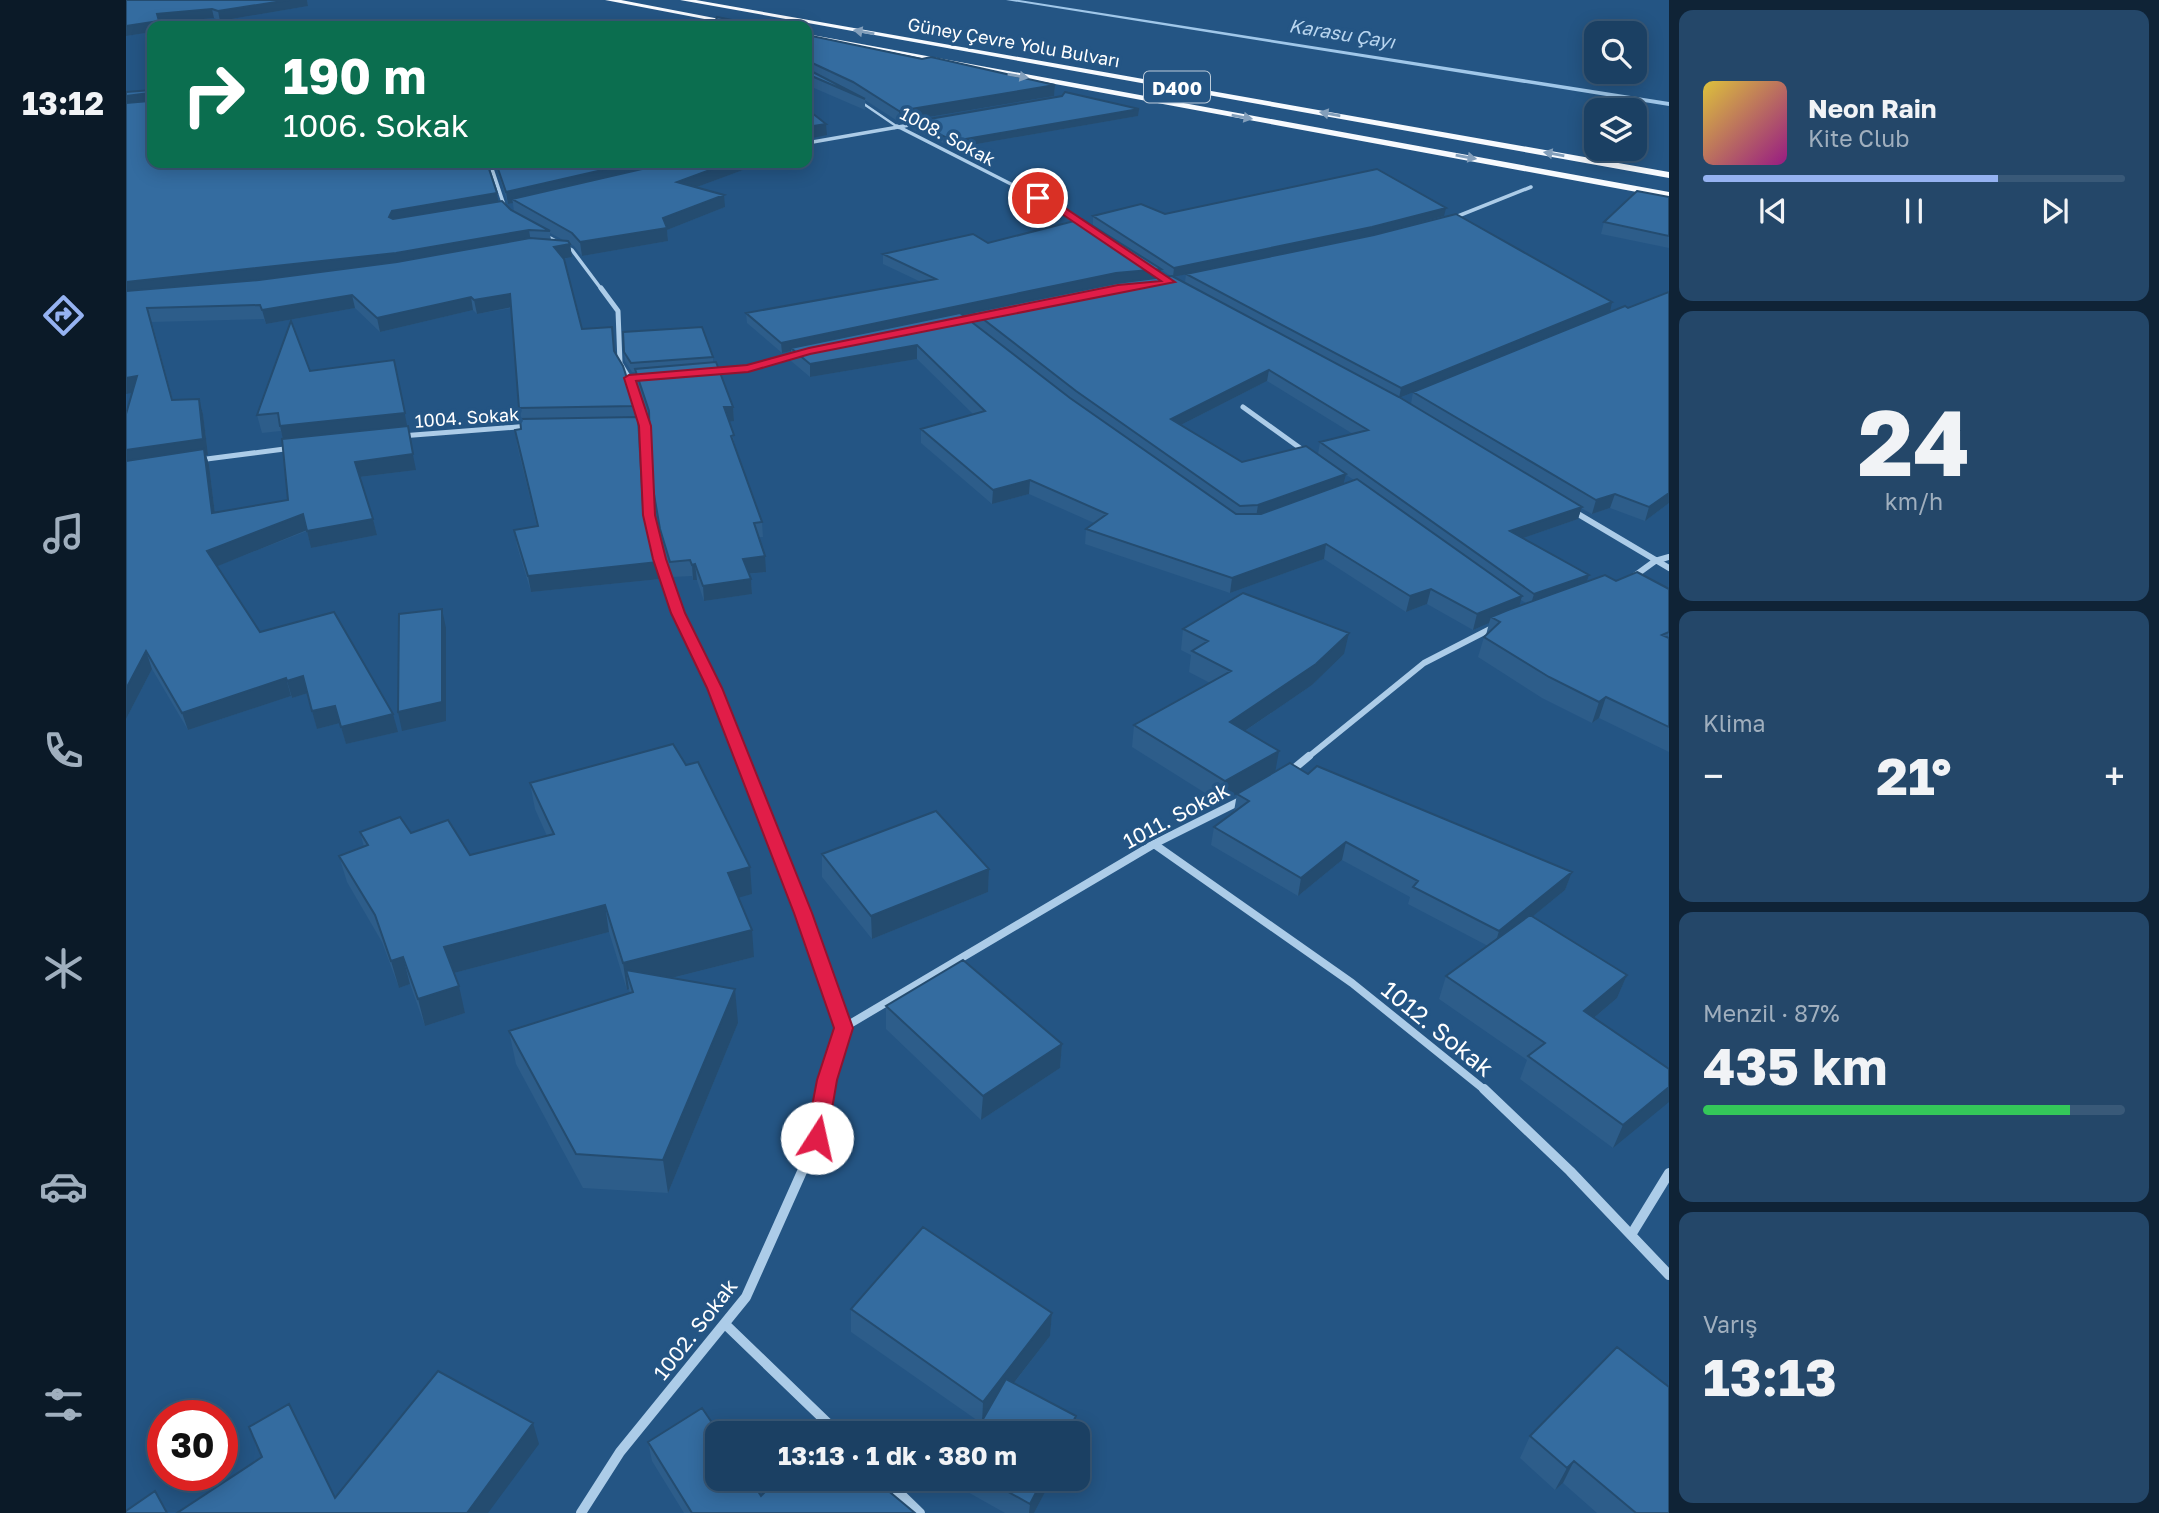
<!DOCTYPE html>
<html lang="tr">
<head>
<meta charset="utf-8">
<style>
	:root { --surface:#1b4063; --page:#244769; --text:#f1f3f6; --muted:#a0afbe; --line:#395978; --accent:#95b2f1 }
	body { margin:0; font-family:"Golos Text",sans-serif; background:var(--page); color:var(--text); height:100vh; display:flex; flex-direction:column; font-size:26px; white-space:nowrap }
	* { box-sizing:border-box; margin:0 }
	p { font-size:23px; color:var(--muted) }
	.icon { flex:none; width:38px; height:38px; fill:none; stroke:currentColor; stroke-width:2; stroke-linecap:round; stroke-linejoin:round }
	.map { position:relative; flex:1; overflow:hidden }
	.panel { display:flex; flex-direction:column; gap:10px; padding:10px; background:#0f2336; width:490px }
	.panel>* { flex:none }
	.banner { position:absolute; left:21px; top:21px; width:665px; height:147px; border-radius:14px; box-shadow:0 4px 18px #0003,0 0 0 2px var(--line); background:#0b6e4f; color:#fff; overflow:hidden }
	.controls { position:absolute; left:1458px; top:21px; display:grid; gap:14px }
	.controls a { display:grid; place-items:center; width:63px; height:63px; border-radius:14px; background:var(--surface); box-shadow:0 4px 18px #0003,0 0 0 2px var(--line); font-size:35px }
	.speed { position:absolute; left:21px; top:1400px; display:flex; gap:14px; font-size:35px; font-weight:700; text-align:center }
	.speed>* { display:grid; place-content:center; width:91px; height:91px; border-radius:50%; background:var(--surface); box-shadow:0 4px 18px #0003,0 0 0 2px var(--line); line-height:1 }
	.speed .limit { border:10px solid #d22; background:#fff; color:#111 }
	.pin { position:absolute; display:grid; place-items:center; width:60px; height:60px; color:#fff; margin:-30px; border:4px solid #fff; border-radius:50%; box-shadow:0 2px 7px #0007 }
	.me { position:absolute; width:77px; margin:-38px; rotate:10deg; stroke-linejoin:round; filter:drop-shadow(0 0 5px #0008) }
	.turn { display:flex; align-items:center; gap:24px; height:147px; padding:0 21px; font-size:32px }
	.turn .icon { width:91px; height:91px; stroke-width:2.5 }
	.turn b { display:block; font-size:49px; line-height:60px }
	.big { font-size:52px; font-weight:700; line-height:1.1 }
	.panel .card { flex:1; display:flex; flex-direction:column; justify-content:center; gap:10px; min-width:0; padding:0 24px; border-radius:14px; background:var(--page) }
	.panel .dial { align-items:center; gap:0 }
	.dial b { font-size:91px; line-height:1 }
	.song { display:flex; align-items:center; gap:21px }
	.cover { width:84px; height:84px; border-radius:10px; background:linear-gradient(135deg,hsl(50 70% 55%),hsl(310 70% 35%)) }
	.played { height:7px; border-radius:4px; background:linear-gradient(90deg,var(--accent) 70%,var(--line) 70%) }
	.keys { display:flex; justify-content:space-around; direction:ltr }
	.heat { display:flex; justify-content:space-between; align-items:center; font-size:38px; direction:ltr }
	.charge { height:10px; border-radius:5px; background:linear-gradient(90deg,#34c759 87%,var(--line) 0) }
	.trip { position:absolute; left:579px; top:1421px; width:385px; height:70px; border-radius:14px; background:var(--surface); box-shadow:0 4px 18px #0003,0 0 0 2px var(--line); font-weight:700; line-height:70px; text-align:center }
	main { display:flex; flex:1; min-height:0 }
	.dock { display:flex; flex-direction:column; width:126px; justify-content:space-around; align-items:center; background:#0b1a28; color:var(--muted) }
	.dock .icon { width:49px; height:49px }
	.dock .active { color:var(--accent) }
	.dock b { font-size:32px; color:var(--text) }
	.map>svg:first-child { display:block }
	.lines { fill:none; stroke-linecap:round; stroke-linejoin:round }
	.stream { fill:#a0c7e9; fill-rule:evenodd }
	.minor-far5 { stroke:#accce8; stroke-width:2.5 }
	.minor-far4 { stroke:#accce8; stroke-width:3.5 }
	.minor-far3 { stroke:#accce8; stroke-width:5 }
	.minor-far2 { stroke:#accce8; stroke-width:6 }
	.minor-far1 { stroke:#accce8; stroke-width:8 }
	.minor { stroke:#accce8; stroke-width:10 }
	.trunk { fill:#f7fafe; fill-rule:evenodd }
	.wall { fill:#2d5d8a; fill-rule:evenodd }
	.shaded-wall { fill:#244c70 }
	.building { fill:#346ca0; stroke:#244c70; stroke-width:2 }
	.oneway { fill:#839fbb }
	.route { fill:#e11d48; stroke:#92132f; stroke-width:2 }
	.labels { text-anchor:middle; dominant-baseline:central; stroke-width:7; stroke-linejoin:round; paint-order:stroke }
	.far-street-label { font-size:18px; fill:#fff; stroke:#245584 }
	.far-water-label { font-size:19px; font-style:italic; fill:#b8d5ef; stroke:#245584 }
	.shield { fill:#245584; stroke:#bdccda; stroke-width:2 }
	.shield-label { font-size:19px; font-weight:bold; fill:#fff }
	.street-label { font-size:21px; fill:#fff; stroke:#245584 }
	.near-street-label { font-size:24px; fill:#fff; stroke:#245584 }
</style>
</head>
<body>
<main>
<nav class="dock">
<b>13:12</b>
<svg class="icon active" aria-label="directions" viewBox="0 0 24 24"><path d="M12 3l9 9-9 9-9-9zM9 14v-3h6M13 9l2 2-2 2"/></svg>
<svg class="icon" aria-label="music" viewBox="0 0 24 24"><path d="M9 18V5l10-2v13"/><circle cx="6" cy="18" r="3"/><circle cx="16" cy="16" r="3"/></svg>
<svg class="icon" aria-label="phone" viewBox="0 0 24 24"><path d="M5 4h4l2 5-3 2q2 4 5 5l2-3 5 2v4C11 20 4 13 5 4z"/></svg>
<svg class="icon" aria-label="climate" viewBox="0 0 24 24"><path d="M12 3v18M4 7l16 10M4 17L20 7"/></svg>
<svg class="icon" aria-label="car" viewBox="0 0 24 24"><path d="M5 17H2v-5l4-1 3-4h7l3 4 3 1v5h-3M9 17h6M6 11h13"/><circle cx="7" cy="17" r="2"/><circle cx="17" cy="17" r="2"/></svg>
<svg class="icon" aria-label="filters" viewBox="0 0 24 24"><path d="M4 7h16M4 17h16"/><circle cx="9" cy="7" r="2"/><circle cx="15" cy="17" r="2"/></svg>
</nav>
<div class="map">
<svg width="1543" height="1513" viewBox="0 0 1543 1513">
	<rect width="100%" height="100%" fill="#245584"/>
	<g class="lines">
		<path class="stream" d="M880,0h13l650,102v4z"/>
		<path class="minor-far5" d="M732,100l41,28
			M768,128l25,-4"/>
		<path class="minor-far4" d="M771,126l165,84 21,14
			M681,143l97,-17
			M364,163l15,45
			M1327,218l78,-31
			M417,234l29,16 30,40"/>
		<path class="minor-far3" d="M475,288l17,23 2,52 9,15 16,48 3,70
			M585,373l37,-5 50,-14
			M1117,407l64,46
			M275,436l128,-10
			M73,460l93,-12"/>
		<path class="minor-far2" d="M522,494c3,71 38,131 66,193 10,23 18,47 28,71
			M1447,511l96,57
			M1507,577l22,-16 14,-4
			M1181,758l117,-95 70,-36"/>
		<path class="minor-far1" d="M615,756l62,157 40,115 -18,63
			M1165,771l18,-15
			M1028,844l198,139 134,108
			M717,1028l311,-184 90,-45"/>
		<path class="minor" d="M1358,1089l86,82 99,104
			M1505,1235l38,-62
			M599,1324l113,109
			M759,1479l35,34
			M455,1513l39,-61 126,-155 71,-159 8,-49"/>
		<path class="trunk" d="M479,0h16l135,26h-15z
			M554,0h16l973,172v6z
			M681,34l862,158v6l-862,-160z"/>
	</g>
	<path class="wall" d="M0,0h181l1,6 -88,15 -6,-3 -54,5 1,3h-9v6l-26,4z
		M681,35l248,50 -1,11 -155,26 -34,-22v10l-58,-25z
		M26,90l345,103 1,9 16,10 -1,-9 -5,1 -13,-41h267l-65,24 28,20 -58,23 1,11 -86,15 -8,-10 -4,-2 2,13 -9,2 19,70 30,-2 3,25 21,54 4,25 4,79 14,52 2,17 -129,13 -14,-46 -3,-16 23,-3 -20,-82 -2,-15 6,-1v-10l-10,-111 -34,6 -4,-4 -93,22 -25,-24 -89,16 -2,-5 -112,3 21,78 26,-1 4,15 5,41h-2l3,10 6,48 73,-13 -5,-61 -2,-8 -19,2 -5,-18 53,-44 106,99 -56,7 13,42 4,16 -66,13 -4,-17 -90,35 43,66 138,100 -52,12 -6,-21 -23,6 -9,-36 -16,5 -1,-2 -103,34 -36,-61 -26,50v-305l6,-21 -6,-301zM424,233l15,8 -14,-1z
		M1012,116l-184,32 -42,-19v-7z
		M1543,197v51l-68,-14 3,-12z
		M1039,214l279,2 -74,20 240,76 -127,52 186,139 -24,18 -35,-13 -18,6 -11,-6 -3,11 -55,19 66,37 -2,7 29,-1 53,8v163l-70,-34 -7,5 -50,-25 -64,-41 6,-20 2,-2 3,-12 -16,7 -46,-26 -21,8 -82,-53 -94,34 -145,-49 1,-15 8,-6 -65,-29 -37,10 -71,-61v-14l52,-15 -56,-55 -107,18 -19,-16v-10l-9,2 -35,-30 -1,-10 175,-31 -38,-18v-10l105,-11 172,34 11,-1 -78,-51v-9zM1060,274l-1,8 -11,-5zM848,313l-1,10 -10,-8zM1141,381l86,53 -33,8 -2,12 -76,8 -61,-37zM1287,392l-2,12 -11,-6zM1219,474l9,6 -10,4zM1395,600l5,3 -7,2z
		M498,352l89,5v5l20,45 1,14h-5l6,24 27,77 1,15h-4l7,35 -17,2 2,5 1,15 -48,7 -7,-21h-4l-1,-4 -20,1 -11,-33 -8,-52 -4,-70 -13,-39 -1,-11h-3l-7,-11z
		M1057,629l161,25 -32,31 -67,46 30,41 33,2 264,98 -7,18 -32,26 94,59 -10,23 -23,20 75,51 -56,79 -93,-69 7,-19 -88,-61 7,-23 42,-30 -80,-42 2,-7 -68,-37 -44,36 -87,-51 3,-18 21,-15 -1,-1 3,-17 4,-2 -20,11 -89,-56 2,-22 76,-42 -21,-11 2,-17 -10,-5z
		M404,783l222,111 -14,3 16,60 -82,21 66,45 -70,170 -85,-5 -67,-124 -7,-33 121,-38 -1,-4 -2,1 -18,-58 -155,41 11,40 -40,13 -15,-42 -11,4 -17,-46 -35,-60 -8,-26 25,-9 -4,-15 51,1 59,22 77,-19 -12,-27z
		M696,854l167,15 -1,23 -116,47 -50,-62z
		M760,1006l176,38 -2,24 -79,52 -95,-91z
		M725,1309l201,4 -2,23 -36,47 62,33 -2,17h-99l6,-10 -130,-91z
		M1404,1436l139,77h-72l-34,-30 -8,7 -35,-32z
		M522,1442l113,54 154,17h-231l-32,-52z
		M831,1479h95l-18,34h-29l-48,-27z"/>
	<path class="shaded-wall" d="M163,0h18l1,6 -88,15 -2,-10z
		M86,9l2,9 -54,5 1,3h-9v6l-26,4v-10l31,-12z
		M929,85l-1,11 -155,26v-11z
		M23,93l3,11 -26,3v-11z
		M1013,109l-1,7 -184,32v-7z
		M700,124l1,11 -20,4v-12z
		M507,163h53l-174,36 1,4 -5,1 -2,-12z
		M603,163h33l-84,31 -1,-12z
		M371,193l2,12 -108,25 -2,-13 3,-6z
		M598,195l1,12 -58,23 1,11 -86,15 -2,-14 83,-24z
		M1320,208l-2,8 -74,20 -197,41 1,-9z
		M403,230l2,13 -133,24 -272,29v-14z
		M444,244l2,13 -16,3 -2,-13z
		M1035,269l-1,10 -45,4 -321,68 -3,-3v3l-9,2 -1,-10 335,-70z
		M384,294l2,13 -35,7 -3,-14z
		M226,295l3,13 -89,16 -4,-14z
		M345,297l2,13 -93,22 -3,-14z
		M1486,302l-2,10 -211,86 2,-10z
		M791,345v14l-107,18v-13z
		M268,360l22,110 -57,7 -4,-15 -71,-18 -4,-18z
		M1143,370l-2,11 -98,50 2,-12z
		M11,376l4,15 -15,3v-16z
		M73,399l4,15 5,41h-2l3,10 8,65 -91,-63v-17z
		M598,407h9l1,14 -9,1z
		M512,417l2,14 5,90 -2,-15z
		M1220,474l-3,12 -87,31 2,-12z
		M904,480l-1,14 -37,10 1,-14z
		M1543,493v10l-24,18 4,-14z
		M1489,494l-5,14 -18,6 4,-14z
		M1456,507l-4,12 -72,25 4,-13z
		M177,514l4,16 -94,38 -6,-17z
		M247,519l4,16 -66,13 -4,-17z
		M1200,544l-2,15 -94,34 2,-15z
		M639,556l1,16 -22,2 -1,-15z
		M532,562l2,17 -129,13 -3,-16z
		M569,564l2,16h-4l-1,-15z
		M1463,575l-4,13 -55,19 4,-13z
		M625,579l1,15 -48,7 -1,-15z
		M1305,589l-4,15 -21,8 4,-16z
		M1396,596l-4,15 -27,6 -2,6 -16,7 4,-16z
		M316,609l4,19v93l-44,10 -4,-19z
		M1223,633l-5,21 -32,31 -85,58 3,-21z
		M20,651l6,18 -26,50v-30z
		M177,676l5,17 -16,5 -5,-17z
		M160,678l5,18 -103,34 -6,-17z
		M1480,697l-7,21 -7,5 7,-21z
		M209,706l5,17 -23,6 -5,-18z
		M267,714l5,18 -52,12 -5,-17z
		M1153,751l-4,22 -54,30 4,-22z
		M1220,842l-4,18 -44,36 3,-18z
		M624,867l2,27 -22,6 -2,-27z
		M863,869l-1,23 -116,47 -1,-23z
		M1446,872l-7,18 -71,58 5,-17z
		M479,905l4,27 -159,42 -6,-27z
		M626,930l2,27 -122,31 -6,-18 3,19 -2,1 -4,-27z
		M277,957l7,27 -11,4 -8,-27z
		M1501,975l-10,23 -42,36 9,-23z
		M333,986l6,27 -40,13 -7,-27z
		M609,989l3,34 -70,170 -5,-33z
		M936,1044l-2,24 -79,52 2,-24z
		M1543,1087v15l-56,46 10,-23z
		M926,1313l-2,23 -68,88 1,-22z
		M950,1416l-2,17h-7z
		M407,1423l6,21 -51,69h-21z
		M1448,1461l-11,22 -8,7 12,-22z
		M917,1479h9l-18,34h-5l1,-9z"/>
	<path class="building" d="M0,0h163l-71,11 -6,-2 -55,5 2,7 -33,5z
		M591,17l45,9h-48z
		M681,35l115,24 9,-2 124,28 -156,26 -46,-29 -45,-21 -1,1z
		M681,69l58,30 -58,-25z
		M26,90v7l-3,-4 -23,3v-4z
		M939,92l74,17 -185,32 -42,-19 150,-26z
		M26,98v65h335l10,30 -105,18 -3,6 4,2 109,-18 9,9 39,21 -21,-1 -133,23 -270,29v-179l23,-2z
		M681,109l19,15 -19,3z
		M370,163h137l-127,29z
		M542,163h61l-52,19 47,13 -61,23 4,10 -87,14 -8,-9 -60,-34z
		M1251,169l69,39 -74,19 -198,41 -81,-52 48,-12 24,10z
		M1511,191l32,6v39l-65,-14z
		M1330,214l156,88 -211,86 -215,-114 188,-39z
		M956,219l79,50 -45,4 -335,70 -35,-30 190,-34 -53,-25 90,-20 15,9z
		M404,238l38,3 2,3 -16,3 10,12 18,70 30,-2 2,24 9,15 13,40 -117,2 -9,-114 -36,6 -3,-3 -94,21 -25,-23 -90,15 -2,-5 -113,3 25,92 27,-1 4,40 -77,11v-36l11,-38 -11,2v-87l133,-11 138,-18z
		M1046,276l227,121 183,110 -72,24 79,44 -55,19 -214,-152 48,-12 -99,-60 -98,49 71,43 64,-16 40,28 -88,31 -18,1 -164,-115 -102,-79 143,-29z
		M1543,292v201l-20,14 -34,-13 -19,6 -183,-108 212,-86 3,2z
		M834,313l110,85 166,116h25l96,-35 165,117 -45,18 -46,-25 -21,7 -84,-52 -94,34 -146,-49 21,-15 -77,-34 -37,10 -72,-61 64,-18 -68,-66 -107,19 -19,-16z
		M165,321l19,50 84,-11 11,53 -125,13 -2,-13 -21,2z
		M576,327l11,30 -82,6 -7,-11 -1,-20z
		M590,362l17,45h-9l10,28 -3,1 31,86 -8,1 11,33 -22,3 8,20 -48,7 -8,-22 -3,1 -2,-5 -20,2 -10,-33 -9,-52 -2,-66 -14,-42z
		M512,417l5,89 15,56 -130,14 -14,-46 24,-4 -23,-96 6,-1 -1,-10z
		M282,426l5,28 -58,8 18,57 -66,12 -4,-17 -96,37 53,81 74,-20 59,102 -52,13 -6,-21 -23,5 -9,-35 -16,5 -1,-3 -104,35 -36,-62 -20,38v-228l78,-12 8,64 76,-13 -6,-61z
		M1511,572l32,17v43l-7,3 7,3v89l-63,-30 -7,5 -50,-25 -65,-40 16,-15 -9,-5 17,-7 97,-35 11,6z
		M1117,593l106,40 -33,31 -86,58 49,29 -54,30 -91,-56 97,-54 -39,-20 16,-10 -25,-12z
		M316,609v93l-44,10 1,-98z
		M547,744l13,21 12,-3 52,105 -22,6 24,57 -129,33 -18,-58 -161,42 15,39 -41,13 -15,-42 -12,4 -16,-46 -36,-59 29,-11 -8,-13 40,-15 11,16 37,-13 22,35 84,-21 -24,-51z
		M1164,763l18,11 9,-8 255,106 -73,59 -86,-44 5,-6 -72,-39 -45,36 -87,-51 35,-26 -12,-7z
		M810,811l53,58 -118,47 -49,-62z
		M1404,915l97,60 -43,36 85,58v18l-46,38 -95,-69 17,-13 -99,-67z
		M837,960l99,84 -79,52 -97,-90z
		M500,970l109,19 -72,171 -87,-6 -67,-123 124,-39z
		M797,1227l129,86 -69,89 -132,-93z
		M1491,1347l52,40v126h-33l-62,-52 -7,7 -37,-32z
		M312,1371l95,52 -66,90h-290l85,-56 -13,-30 40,-23 46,94z
		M880,1379l70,37 -9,17h-92z
		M576,1408l17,25h-1v46h32l11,17 16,-17h97l41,34h-223l-44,-71z
		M859,1479h58l-13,25z
		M29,1491l12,22h-41v-2z"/>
	<defs><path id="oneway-solid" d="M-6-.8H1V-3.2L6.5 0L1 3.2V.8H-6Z" transform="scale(1.75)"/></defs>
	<g class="oneway">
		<use href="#oneway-solid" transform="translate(738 32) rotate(-170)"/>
		<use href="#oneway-solid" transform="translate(892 76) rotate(10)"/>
		<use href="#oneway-solid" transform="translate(1204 114) rotate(-170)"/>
		<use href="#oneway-solid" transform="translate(1116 117) rotate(10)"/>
		<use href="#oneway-solid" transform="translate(1428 154) rotate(-170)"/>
		<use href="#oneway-solid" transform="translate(1340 157) rotate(10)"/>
	</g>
	<path class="route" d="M909,196l30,12 110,74 -365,72 -62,18 -112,9 15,45 4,89 11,44 19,54 37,75 90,225 41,115 -16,52 -10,58 -3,6 -7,3 -8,-3 -3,-6 11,-58 17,-52 -40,-115 -87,-225 -36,-75 -18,-54 -10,-44 -4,-89 -15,-48 5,-3 118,-10 62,-17 309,-63 43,-4 -102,-69 -24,-12z"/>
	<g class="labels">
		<g class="far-street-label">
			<text transform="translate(888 42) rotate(10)">Güney Çevre Yolu Bulvarı</text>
			<text transform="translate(822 136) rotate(28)">1008. Sokak</text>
			<text transform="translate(341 417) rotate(-4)">1004. Sokak</text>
		</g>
		<g class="far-water-label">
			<text transform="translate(1216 33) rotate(9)">Karasu Çayı</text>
		</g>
		<rect class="shield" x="1018" y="71.5" width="66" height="31" rx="5"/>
		<g class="shield-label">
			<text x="1051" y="87">D400</text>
		</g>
		<g class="street-label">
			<text transform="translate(1050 815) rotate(-28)">1011. Sokak</text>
			<text transform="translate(569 1329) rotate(-52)">1002. Sokak</text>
		</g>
		<g class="near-street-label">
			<text transform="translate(1312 1028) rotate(39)">1012. Sokak</text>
		</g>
	</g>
</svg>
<div class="controls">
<a><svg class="icon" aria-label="search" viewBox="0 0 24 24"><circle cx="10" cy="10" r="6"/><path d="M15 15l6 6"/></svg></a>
<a><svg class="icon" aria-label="layers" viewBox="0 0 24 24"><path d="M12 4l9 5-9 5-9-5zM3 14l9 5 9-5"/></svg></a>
</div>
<div class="speed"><div class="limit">30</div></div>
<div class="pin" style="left:912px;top:198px;background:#d93025"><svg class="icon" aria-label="arrive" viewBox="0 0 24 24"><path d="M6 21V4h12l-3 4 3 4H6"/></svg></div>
<svg class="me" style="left:691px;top:1138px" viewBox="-20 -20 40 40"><circle r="19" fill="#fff"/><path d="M0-13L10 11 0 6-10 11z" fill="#e11d48"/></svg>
<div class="trip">13:13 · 1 dk · 380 m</div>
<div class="banner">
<div class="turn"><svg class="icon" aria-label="right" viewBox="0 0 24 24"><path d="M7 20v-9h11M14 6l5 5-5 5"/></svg><div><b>190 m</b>1006. Sokak</div></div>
</div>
</div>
<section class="panel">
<div class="card">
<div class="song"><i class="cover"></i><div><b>Neon Rain</b><p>Kite Club</p></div></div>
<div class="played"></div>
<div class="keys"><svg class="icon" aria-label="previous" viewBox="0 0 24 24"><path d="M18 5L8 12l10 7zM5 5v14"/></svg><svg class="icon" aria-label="pause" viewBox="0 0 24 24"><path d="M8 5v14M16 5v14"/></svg><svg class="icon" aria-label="next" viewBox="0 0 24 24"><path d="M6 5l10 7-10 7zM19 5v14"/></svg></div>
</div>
<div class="card dial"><b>24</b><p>km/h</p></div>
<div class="card"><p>Klima</p>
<div class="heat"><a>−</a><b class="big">21°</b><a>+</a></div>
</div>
<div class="card"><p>Menzil · 87%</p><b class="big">435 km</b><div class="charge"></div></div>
<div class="card"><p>Varış</p><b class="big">13:13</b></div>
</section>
</main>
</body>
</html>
